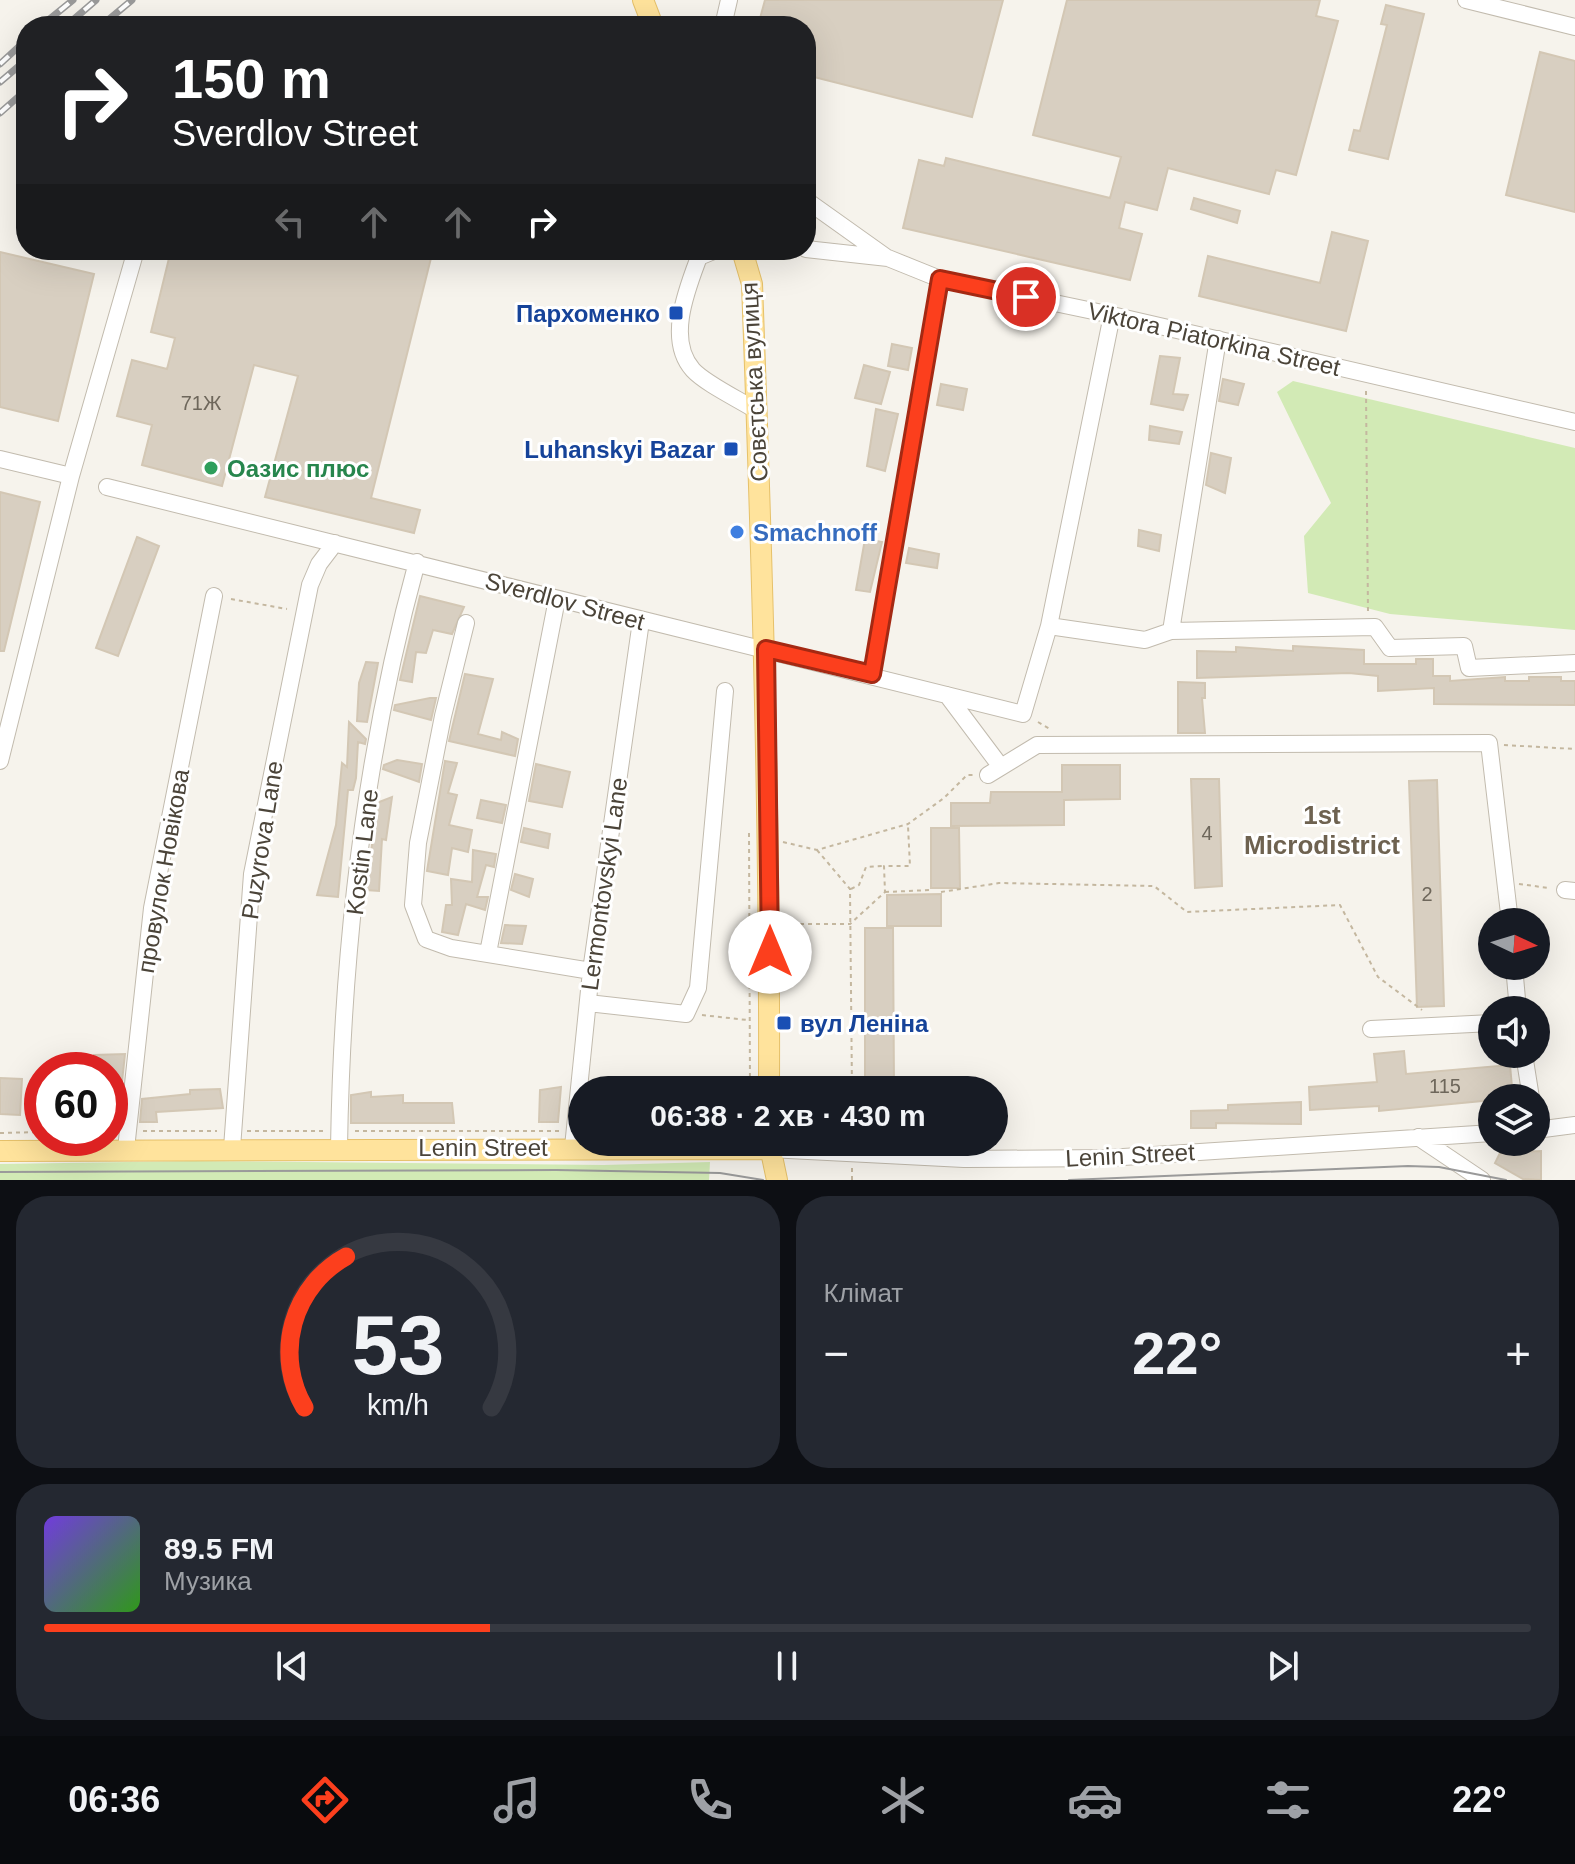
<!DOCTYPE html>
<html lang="uk">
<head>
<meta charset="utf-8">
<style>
	:root { --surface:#171b24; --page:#242831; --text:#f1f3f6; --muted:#9ea1a6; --line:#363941; --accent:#fc3f1d }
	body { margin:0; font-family:Helvetica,sans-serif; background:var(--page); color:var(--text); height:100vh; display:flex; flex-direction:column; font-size:30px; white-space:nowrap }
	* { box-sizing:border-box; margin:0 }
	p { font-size:26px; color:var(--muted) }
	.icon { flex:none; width:44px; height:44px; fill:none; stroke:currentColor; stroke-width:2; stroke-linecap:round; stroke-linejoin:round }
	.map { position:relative; height:1180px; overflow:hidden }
	.drawer { display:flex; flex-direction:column; gap:16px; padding:16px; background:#0d0f14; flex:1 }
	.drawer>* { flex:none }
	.hud { position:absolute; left:16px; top:16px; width:800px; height:244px; border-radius:32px; box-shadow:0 8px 32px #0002; background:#202124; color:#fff; overflow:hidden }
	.needle { width:52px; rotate:94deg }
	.buttons { position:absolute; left:1478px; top:908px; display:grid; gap:16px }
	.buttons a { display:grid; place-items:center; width:72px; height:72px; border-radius:50%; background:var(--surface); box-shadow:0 8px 32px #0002; font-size:40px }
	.speed { position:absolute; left:24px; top:1052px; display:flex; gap:16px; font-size:40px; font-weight:700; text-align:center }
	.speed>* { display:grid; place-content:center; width:104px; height:104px; border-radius:50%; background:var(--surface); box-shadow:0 8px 32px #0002; line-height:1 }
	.speed .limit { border:12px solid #d22; background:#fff; color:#111 }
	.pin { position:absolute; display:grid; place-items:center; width:68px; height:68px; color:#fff; margin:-34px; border:4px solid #fff; border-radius:50%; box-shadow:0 2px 8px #0007 }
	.me { position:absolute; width:88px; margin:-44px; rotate:0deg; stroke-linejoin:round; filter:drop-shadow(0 0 6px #0008) }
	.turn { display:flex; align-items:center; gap:28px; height:168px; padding:0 24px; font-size:36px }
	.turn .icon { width:104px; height:104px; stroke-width:2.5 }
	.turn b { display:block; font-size:56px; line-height:68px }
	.lanes { display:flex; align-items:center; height:76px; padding:0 24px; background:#0003; justify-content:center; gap:40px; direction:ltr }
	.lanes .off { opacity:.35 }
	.big { font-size:60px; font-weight:600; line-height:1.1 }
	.drawer .card { flex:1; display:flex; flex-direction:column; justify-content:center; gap:12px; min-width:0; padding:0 28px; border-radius:32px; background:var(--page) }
	.drawer .dial { align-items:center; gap:0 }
	.dial svg { height:208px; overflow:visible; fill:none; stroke:var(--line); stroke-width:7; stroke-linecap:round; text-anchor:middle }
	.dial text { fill:var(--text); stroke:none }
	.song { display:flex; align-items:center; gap:24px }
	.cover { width:96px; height:96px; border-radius:12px; background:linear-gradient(135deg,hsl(260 70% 55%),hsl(110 70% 35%)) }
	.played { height:8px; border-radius:4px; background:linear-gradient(90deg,var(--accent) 30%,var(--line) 30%) }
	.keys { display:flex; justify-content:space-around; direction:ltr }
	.heat { display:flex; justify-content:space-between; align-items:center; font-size:44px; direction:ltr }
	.drawer .tiles { flex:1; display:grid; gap:16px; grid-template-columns:1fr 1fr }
	.card:last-child { grid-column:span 2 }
	.trip { position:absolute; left:568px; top:1076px; width:440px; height:80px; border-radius:40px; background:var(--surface); box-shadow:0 8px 32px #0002; font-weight:600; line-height:80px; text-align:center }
	.menu { display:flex; height:128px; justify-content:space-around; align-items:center; background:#090b0e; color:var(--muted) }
	.menu .icon { width:56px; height:56px }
	.menu .current { color:var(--accent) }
	.menu b { font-size:36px; color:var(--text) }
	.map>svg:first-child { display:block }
	.green { fill:#d2eab5 }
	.building { fill:#d8cfc1; stroke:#d3c7b4; stroke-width:2 }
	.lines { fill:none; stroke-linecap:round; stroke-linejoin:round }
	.minor-casing { stroke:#c2bbae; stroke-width:18 }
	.major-casing { stroke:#e6c16a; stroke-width:22 }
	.path { stroke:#c4b79f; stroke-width:2; stroke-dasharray:4 4; stroke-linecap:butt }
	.minor { stroke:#fff; stroke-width:16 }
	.major { stroke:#ffe39c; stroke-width:20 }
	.tram { stroke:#9a9a9a; stroke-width:2 }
	.rail-casing { stroke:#9a9a9a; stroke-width:7 }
	.rail { stroke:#fff; stroke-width:4; stroke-dasharray:12; stroke-linecap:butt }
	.route-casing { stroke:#a42913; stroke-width:20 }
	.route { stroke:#fc3f1d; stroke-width:14 }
	.transit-dot { fill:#1a4fb4; stroke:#fff; stroke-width:3 }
	.leisure-dot { fill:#2e9e5b; stroke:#fff; stroke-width:3 }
	.shop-dot { fill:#3f7fe0; stroke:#fff; stroke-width:3 }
	.labels { text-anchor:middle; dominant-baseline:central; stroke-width:6; stroke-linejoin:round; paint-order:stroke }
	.number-label { font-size:20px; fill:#6e675b }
	.transit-label { font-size:24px; font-weight:bold; fill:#164399; stroke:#fff; text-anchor:end }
	.street-label { font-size:24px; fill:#4b4439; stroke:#fff }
	.leisure-label { font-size:24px; font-weight:bold; fill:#27864d; stroke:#fff; text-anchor:start }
	.shop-label { font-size:24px; font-weight:bold; fill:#366cbe; stroke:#fff; text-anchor:start }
	.neighbourhood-label { font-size:26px; font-weight:bold; fill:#6e6250; stroke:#fff }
</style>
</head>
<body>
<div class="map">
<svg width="1575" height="1180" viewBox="0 0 1575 1180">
	<rect width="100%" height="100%" fill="#f6f3ec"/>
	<path class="green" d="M1293,381l282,67v182l-185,-16 -82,-21 -4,-57 27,-33 -54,-111z
		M193,1161l411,4 106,-3 -1,18h-709v-16z"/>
	<path class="building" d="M765,0h238l-31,117 -166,-42v-49h-48z
		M1067,0h253l-4,16 22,5 -42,154 -20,-5 -7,24 -101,-26 -11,42 -32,-8 -6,26 23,6 -12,46 -227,-52 16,-68 25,6 2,-8 164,40 11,-41 -88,-22z
		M1386,5l38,9 -36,145 -39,-9 5,-20 6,1 27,-106 -6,-1z
		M1540,52l35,9v151l-69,-17z
		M1194,198l46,13 -3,12 -46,-14z
		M1332,232l36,9 -22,90 -147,-35 9,-40 112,27z
		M171,250h245l16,4 -61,244 49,12 -6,23 -149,-36 33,-121 -44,-11 -32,121 -80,-21 10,-40 -35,-9 15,-56 35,9 8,-31 -24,-6z
		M0,252l94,22 -36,147 -58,-14z
		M892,344l20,4 -4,22 -20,-4z
		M1160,356l20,2 -7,36 15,1 -5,15 -32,-6z
		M864,365l26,7 -9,32 -26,-6z
		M1223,379l21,5 -6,21 -19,-4z
		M941,384l26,5 -4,21 -26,-5z
		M876,409l22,5 -13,57 -18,-5z
		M1150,426l32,6 -3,12 -30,-4z
		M1211,453l20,5 -6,35 -19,-8z
		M0,492l40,10 -36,149h-4z
		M1139,530l22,5 -2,16 -21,-5z
		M137,537l22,9 -41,110 -22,-8z
		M865,539l17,3 -12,50 -14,-2z
		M909,548l30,6 -2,14 -31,-5z
		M420,596l44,11 -12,27 -19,-4 -7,23 -10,-1 -4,30 -12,-2z
		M1293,646l71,4v14h52v-5h17v17h17v5l55,-4v4h24v-4h32v4h14v24l-141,-1v-16l-56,3v-15l-29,-3 -152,5v-27l39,1v-5l57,4z
		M366,662l12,1 -11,59 -10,-1 2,-38z
		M465,674l28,5 -15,55 23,6 1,-8 16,7 -3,17 -66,-15z
		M1178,682l27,1v15h-3l3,35h-27z
		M430,698h6l-5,22 -37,-10 1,-5z
		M349,722l17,17 -1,5 -7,-2 -2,36 -3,12h-5l-10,107 -21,-2 19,-70 6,-62 5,4z
		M397,760l25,4 -3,18 -36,-13 1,-4z
		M445,761l12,2 -9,30 9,2 -8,30 23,5 -4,22 -16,-4 -4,27 -21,-4z
		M536,764l34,8 -8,35 -33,-6z
		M1062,765h58v34l-56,1v25l-113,1v-23h39l1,-11h71z
		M1191,779h28l3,107 -27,2z
		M1437,780l7,226 -27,1 -8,-226z
		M392,797l-6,43 -4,-1 -3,52 -13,-1 11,-83 2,-5z
		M481,800l25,5 -4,18 -25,-5z
		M524,828l26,6 -2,14 -27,-6z
		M931,828h28l1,60h-29z
		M473,850l23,4 -2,13 -8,-2 -9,32h11l-3,13 -19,-6 -8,31 -16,-3 4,-27h6l-1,-26 21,3z
		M515,874l18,5 -4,18 -18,-7z
		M941,894v32h-54v-31z
		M505,925l21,1 -4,18 -21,-1z
		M865,928h28l1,162h-29z
		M1404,1051l2,23 104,-9 3,33 -134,13v-5l-69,4 -1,-23 68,-5 -3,-28z
		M125,1054l-5,46h-10v-30h-15l-1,-15z
		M0,1078l22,1 -2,36 -20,-1z
		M561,1087l-3,35h-19l1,-32z
		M220,1089l3,19 -67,4 1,10h-17l2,-23 48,-5v-4z
		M371,1092v5l32,-2v8h49l2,20h-103v-28z
		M1301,1102v22l-85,-1v5h-25v-17l37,-1v-5z
		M1541,1151v29l-18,-1 -28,-16 5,-10z"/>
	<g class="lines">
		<g class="minor-casing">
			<path id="minor" d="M1466,0l109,27
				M723,26l6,-26
				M806,200l80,57
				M806,249l82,9 52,21 172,36 463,107
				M716,250l-17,7c-12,32 -33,83 -6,113 13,14 47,30 64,41
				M0,459l71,17
				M107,487l916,227 26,-88 63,-311
				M466,623l-23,93 -25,127 -5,62 13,34 25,9 140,23
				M1049,626l96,14 26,-9 47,-292
				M1171,631l204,-4 15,21 74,-2 5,22 106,-5
				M872,674l68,-395
				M947,695l54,72
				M0,761l71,-285 65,-226
				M988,775l49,-30 452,-2 21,179
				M1565,890l10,1
				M488,953l69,-354
				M1514,966l4,44
				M588,1003l98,11 12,-26 27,-297
				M1371,1029l121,-6
				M1524,1054l7,44
				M1536,1130l39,-5
				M1418,1137l64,43
				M573,1147l18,-176 50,-350
				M232,1148l20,-274 58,-289 9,-21 16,-21
				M339,1148c3,-197 26,-397 78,-586
				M126,1149l26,-241 62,-312
				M769,1149l195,10 144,-1 384,-25"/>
		</g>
		<g class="major-casing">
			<path id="major" d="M643,0l10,26
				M742,250l10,34c10,269 18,537 17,806
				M769,1142l8,38
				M0,1151l769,-2"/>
		</g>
		<path class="path" d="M1366,391l2,222
			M231,599l56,10
			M1038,722l12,7
			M1504,745l71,4
			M749,833l1,257
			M783,842l34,8 91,-26 36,-26 23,-23h7
			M817,850l33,39 2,201
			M1519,884l30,4
			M851,889l8,-4 7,-18 17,-1
			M885,892l46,-2
			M941,892l58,-9 155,3 33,26 153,-7 38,72 44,33
			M784,924h66l35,-32 -1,-26h26l-2,-40
			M702,1015l45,5
			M143,1131h74
			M247,1131h78
			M355,1131h206
			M0,1133l42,-1
			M852,1180v-13"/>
		<use href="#minor" class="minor"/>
		<use href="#major" class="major"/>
		<path class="tram" d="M0,1172l556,-2 164,3 43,7
			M1069,1180l339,-14 31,1 67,13"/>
		<g class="rail-casing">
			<path id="rail" d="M41,26l32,-26
				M66,26l30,-26
				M101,26l31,-26
				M0,64l26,-24
				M0,82l26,-22
				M0,113l26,-23"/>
		</g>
		<use href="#rail" class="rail"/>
	</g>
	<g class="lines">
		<g class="route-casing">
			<path id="route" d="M770,952l-4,-303 106,25 68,-395 86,18"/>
		</g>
		<use href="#route" class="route"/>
	</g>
	<g class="transit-dot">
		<rect x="668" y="305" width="16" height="16" rx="4"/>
		<rect x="723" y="441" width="16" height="16" rx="4"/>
		<rect x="776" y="1015" width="16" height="16" rx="4"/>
	</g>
	<circle class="leisure-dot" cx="211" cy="468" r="8"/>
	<circle class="shop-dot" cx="737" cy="532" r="8"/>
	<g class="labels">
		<g class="number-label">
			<text x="201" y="403">71Ж</text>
			<text x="1207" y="833">4</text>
			<text x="1427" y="894">2</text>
			<text x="1445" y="1086">115</text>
		</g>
		<g class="transit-label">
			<text x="660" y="313">Пархоменко</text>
			<text x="715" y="449">Luhanskyi Bazar</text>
			<text x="800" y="1023" text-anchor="start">вул Леніна</text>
		</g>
		<g class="street-label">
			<text transform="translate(1214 339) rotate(13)">Viktora Piatorkina Street</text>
			<text transform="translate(754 382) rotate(-93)">Совєтська вулиця</text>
			<text transform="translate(565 601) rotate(15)">Sverdlov Street</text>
			<text transform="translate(262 840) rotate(-81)">Puzyrova Lane</text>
			<text transform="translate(362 852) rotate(-83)">Kostin Lane</text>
			<text transform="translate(163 871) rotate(-80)">провулок Новікова</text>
			<text transform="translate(604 884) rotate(-82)">Lermontovskyi Lane</text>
			<text x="483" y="1147">Lenin Street</text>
			<text transform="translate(1130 1155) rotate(-3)">Lenin Street</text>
		</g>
		<g class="leisure-label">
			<text x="227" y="468">Оазис плюс</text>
		</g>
		<g class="shop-label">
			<text x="753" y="532">Smachnoff</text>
		</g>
		<g class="neighbourhood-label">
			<text x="1322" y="815">1st<tspan x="1322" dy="30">Microdistrict</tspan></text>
		</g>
	</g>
</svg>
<div class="buttons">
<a><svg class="needle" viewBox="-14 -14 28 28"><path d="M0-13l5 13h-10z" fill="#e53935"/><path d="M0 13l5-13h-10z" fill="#9ea1a6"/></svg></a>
<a><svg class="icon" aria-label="sound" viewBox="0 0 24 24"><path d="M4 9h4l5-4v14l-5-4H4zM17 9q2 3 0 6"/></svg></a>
<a><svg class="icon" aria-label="layers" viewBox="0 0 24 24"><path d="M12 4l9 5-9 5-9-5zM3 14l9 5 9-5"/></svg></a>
</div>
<div class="speed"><div class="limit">60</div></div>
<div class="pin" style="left:1026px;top:297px;background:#d93025"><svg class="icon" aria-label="arrive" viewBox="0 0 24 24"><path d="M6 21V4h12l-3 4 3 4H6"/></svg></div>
<svg class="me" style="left:770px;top:952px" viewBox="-20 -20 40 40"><circle r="19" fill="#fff"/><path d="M0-13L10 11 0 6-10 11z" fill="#fc3f1d"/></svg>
<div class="trip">06:38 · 2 хв · 430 m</div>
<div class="hud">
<div class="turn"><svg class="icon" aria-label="right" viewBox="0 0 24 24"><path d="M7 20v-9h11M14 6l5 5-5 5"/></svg><div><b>150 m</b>Sverdlov Street</div></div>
<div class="lanes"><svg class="icon off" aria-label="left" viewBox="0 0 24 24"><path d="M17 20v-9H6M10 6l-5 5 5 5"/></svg><svg class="icon off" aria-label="ahead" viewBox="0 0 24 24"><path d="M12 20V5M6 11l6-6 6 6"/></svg><svg class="icon off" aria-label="ahead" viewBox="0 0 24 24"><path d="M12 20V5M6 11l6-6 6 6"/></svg><svg class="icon" aria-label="right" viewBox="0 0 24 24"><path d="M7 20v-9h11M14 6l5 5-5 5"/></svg></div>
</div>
</div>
<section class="drawer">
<div class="tiles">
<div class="card dial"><svg viewBox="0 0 100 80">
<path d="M14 69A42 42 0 1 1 86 69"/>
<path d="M14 69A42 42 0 0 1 30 11" stroke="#fc3f1d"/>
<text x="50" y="56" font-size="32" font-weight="700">53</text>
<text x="50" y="72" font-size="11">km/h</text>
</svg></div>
<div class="card"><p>Клімат</p>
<div class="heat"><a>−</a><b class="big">22°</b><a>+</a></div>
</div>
<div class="card">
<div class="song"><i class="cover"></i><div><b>89.5 FM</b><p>Музика</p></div></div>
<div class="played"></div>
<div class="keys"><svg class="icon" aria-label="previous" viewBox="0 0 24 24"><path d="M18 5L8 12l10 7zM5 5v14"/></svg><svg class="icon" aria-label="pause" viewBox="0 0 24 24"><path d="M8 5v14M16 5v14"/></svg><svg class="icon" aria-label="next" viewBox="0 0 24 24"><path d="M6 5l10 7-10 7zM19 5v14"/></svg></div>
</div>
</div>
</section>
<nav class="menu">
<b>06:36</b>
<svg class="icon current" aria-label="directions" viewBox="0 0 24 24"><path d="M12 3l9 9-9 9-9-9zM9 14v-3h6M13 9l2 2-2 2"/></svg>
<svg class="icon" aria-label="music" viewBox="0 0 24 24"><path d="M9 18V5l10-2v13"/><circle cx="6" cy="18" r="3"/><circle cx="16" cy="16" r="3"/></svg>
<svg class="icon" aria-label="phone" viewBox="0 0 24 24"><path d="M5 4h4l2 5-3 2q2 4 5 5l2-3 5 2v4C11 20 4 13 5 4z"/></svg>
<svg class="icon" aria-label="climate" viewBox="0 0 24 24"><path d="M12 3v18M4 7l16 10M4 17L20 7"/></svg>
<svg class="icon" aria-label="car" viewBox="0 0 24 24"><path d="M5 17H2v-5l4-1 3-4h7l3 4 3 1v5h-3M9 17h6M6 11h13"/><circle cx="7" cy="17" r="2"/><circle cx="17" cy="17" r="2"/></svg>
<svg class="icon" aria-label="filters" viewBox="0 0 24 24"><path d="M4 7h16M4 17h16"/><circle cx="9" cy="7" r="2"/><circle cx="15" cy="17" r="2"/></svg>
<b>22°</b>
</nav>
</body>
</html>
